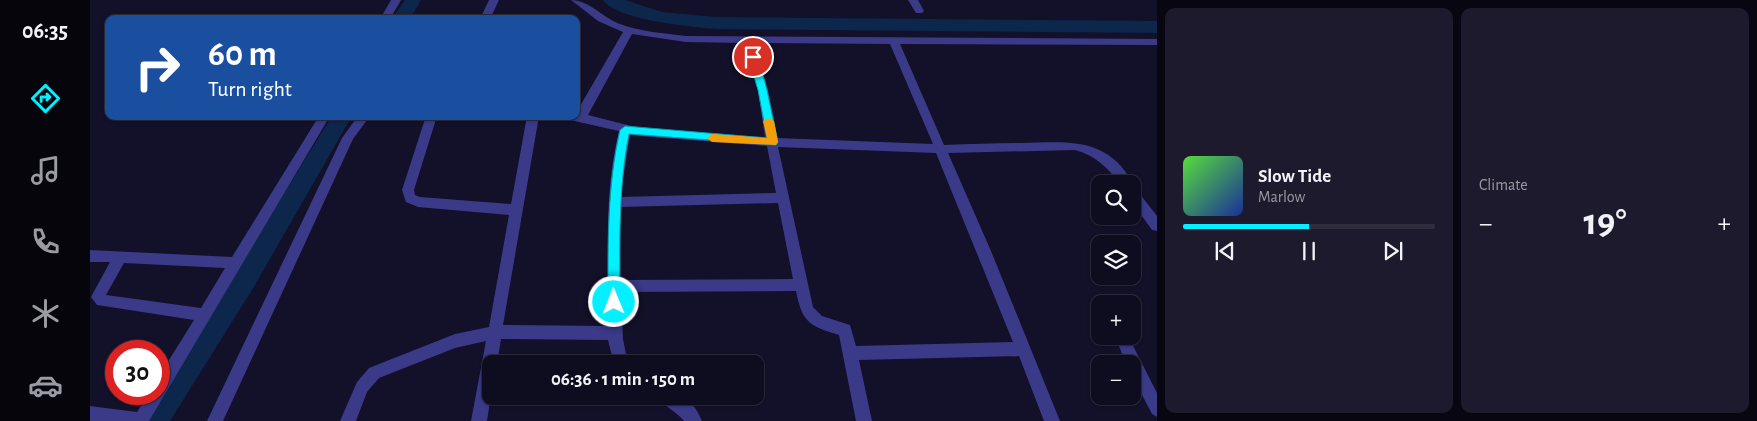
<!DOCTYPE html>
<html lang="en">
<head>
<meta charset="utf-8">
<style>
	:root { --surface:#0e0c1f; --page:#1c1a2c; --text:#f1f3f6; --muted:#9b9ba4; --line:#2e2c3d; --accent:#04efff }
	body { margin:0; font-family:"Alegreya Sans",sans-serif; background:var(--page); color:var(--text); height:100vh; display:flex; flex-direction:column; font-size:19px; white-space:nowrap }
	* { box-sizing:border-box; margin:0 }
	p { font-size:16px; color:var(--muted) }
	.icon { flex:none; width:28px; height:28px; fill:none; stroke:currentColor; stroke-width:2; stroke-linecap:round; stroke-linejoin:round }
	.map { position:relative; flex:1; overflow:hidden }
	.drawer { display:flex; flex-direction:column; gap:8px; padding:8px; background:#080711; width:600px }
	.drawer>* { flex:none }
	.banner { position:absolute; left:15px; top:15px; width:475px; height:105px; border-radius:10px; box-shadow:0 1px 4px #0004,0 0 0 1px var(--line); background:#1a4fa0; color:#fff; overflow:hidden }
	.fabs { position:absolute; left:1001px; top:175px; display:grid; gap:10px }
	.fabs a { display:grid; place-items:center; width:50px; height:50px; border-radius:10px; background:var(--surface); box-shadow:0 1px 4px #0004,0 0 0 1px var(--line); font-size:25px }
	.speed { position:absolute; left:15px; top:340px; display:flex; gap:10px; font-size:25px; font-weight:700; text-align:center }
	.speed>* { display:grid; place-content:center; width:65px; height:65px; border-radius:50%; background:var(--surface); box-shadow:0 1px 4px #0004,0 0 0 1px var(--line); line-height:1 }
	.speed .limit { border:8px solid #d22; background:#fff; color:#111 }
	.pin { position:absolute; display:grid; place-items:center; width:42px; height:42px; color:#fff; margin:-21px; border:2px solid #fff; border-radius:50%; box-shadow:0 1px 5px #0007 }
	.me { position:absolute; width:55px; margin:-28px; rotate:359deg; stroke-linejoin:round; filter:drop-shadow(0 0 4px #0008) }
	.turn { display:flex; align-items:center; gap:18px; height:105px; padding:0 20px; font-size:22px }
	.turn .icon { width:65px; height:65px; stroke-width:2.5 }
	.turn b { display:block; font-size:35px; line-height:42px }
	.big { font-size:38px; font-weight:600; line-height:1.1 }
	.drawer .tile { flex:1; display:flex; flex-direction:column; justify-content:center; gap:8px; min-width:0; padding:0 18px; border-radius:10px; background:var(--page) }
	.song { display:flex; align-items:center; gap:15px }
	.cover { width:60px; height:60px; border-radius:8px; background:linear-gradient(135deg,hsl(110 70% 55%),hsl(230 70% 35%)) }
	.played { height:5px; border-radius:2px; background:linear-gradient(90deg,var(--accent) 50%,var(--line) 50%) }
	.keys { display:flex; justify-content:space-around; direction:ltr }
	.heat { display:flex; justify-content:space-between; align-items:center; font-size:28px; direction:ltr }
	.drawer .tiles { flex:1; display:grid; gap:8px; grid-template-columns:repeat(2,1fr) }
	.trip { position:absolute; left:392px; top:355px; width:282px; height:50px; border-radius:10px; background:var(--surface); box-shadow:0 1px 4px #0004,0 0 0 1px var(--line); font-weight:600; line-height:50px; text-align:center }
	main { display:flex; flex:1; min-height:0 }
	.menu { display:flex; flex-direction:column; width:90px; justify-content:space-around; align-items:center; background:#06050c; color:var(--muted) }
	.menu .icon { width:35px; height:35px }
	.menu .on { color:var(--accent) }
	.menu b { font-size:22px; color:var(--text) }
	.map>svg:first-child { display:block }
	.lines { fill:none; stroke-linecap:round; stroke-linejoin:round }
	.canal { fill:#0c264c; fill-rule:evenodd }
	.minor { fill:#3a3a89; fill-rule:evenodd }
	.route { fill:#04efff; stroke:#039ba6 }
	.slow { fill:#f59e0b }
</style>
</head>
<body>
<main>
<nav class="menu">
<b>06:35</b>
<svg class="icon on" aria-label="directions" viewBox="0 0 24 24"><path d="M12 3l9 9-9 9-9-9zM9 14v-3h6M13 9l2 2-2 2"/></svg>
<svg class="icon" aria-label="music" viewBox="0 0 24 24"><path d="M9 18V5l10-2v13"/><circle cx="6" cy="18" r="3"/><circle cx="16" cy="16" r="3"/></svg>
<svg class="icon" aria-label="phone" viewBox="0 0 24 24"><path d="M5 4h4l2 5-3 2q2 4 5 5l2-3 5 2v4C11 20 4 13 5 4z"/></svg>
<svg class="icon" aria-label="climate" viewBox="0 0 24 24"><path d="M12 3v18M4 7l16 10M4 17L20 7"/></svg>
<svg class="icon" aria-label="car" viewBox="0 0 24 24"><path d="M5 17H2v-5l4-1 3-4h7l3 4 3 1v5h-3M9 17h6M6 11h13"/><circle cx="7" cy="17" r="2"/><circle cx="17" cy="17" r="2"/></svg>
</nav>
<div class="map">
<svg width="1067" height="421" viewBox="0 0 1067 421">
	<rect width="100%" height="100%" fill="#131029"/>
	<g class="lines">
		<path class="canal" d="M315,0h16l-11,19h-18z
			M513,0h22l37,12 54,5 441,4v12l-441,-4c-24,-2 -100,-9 -113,-29z
			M242,116h20l-97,169 -85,136h-30l15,-27h4v-5l78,-120z"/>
		<path class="minor" d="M301,0h10l-11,19h-10z
			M399,0h10l-9,19h-10z
			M481,0c18,0 32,18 49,24 21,8 44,9 66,12l471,3v6l-257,-1 44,101c26,-1 52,-2 78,-2 45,-1 86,-7 111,41h-13c-12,-16 -25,-29 -45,-34l-127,3 43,98 69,170h-16l-25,-65 -160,4 13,61h-16l-17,-86c-30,-9 -37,-13 -43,-44l-175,1 2,47 5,25h-14l-6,-24 -107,-1 -4,25h-6v31l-4,26h-16l15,-80 -31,7 -76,30 -12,14 -11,29h-16l17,-39 12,-14 86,-34 34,-7 20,-112 -91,-8 -12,-5 -4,-12 24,-74h11l-23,74 1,5 5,2 91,7 16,-88h12l-36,209 105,1c1,-66 -5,-130 11,-195l-49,-11 -5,-4h11v-3l47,-81 -25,-11zM542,34l54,8 58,1 14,47 7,47 -126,-9 -51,-13zM664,43l136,1 43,100 -156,-6 -9,-48zM540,134l9,2 128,10 9,47 -156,4zM688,147l158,6 77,189 -157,4 -6,-21 -28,-9 -9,-9zM688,203l15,76 -173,1v-73z
			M818,0h10l6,11 -2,2h-6z
			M229,116h11l-181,305h-59v-15l47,6 11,-18h11v-18l35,-56 -97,-15 -6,-8 19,-35h-20v-12l142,7zM34,263l101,5 -24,40 -95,-13z
			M268,116h12l-17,23 -130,282h-16l135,-283z
			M348,116h68l-5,4h-58z
			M1042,187l4,2 21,27v15l-5,-1 -20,-28z
			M1025,336h13l29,57v24l-5,-3 -20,-38v-12h-6z
			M568,396c24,0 34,1 44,25h-18c-7,-9 -21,-15 -26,-25z"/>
	</g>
	<path class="route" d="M660,54h6l2,3 9,33 11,52 -2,3 -147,-11c-11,55 -9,111 -9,168l-2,4h-9l-1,-4c0,-59 -1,-115 12,-172l5,-4 142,12 -9,-48 -10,-33z"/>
	<path class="slow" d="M679,118l5,3 4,21 -2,3 -64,-3 -5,-4 5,-4 55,4 -4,-17z"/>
</svg>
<div class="fabs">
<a><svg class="icon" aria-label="search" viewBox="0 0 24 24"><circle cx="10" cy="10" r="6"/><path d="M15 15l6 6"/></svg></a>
<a><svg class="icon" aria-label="layers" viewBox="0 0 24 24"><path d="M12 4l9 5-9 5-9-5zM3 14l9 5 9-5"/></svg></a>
<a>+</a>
<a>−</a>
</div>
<div class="speed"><div class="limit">30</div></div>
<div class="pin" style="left:663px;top:57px;background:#d93025"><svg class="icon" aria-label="arrive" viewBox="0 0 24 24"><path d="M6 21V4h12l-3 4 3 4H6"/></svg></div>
<svg class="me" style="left:524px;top:302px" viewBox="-20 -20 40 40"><circle r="17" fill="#04efff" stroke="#fff" stroke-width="3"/><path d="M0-11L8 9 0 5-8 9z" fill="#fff"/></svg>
<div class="trip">06:36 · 1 min · 150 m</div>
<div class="banner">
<div class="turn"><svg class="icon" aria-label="right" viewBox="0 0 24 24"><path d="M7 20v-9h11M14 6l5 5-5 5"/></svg><div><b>60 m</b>Turn right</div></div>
</div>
</div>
<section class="drawer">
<div class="tiles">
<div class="tile">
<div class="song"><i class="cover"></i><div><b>Slow Tide</b><p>Marlow</p></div></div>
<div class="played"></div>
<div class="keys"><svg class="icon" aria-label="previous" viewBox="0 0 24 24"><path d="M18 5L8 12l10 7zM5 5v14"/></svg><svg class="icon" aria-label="pause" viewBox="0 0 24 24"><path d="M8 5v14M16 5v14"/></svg><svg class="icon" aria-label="next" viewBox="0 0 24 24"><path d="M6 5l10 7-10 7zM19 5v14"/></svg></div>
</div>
<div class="tile"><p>Climate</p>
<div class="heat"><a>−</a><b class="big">19°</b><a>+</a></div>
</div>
</div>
</section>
</main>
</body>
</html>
